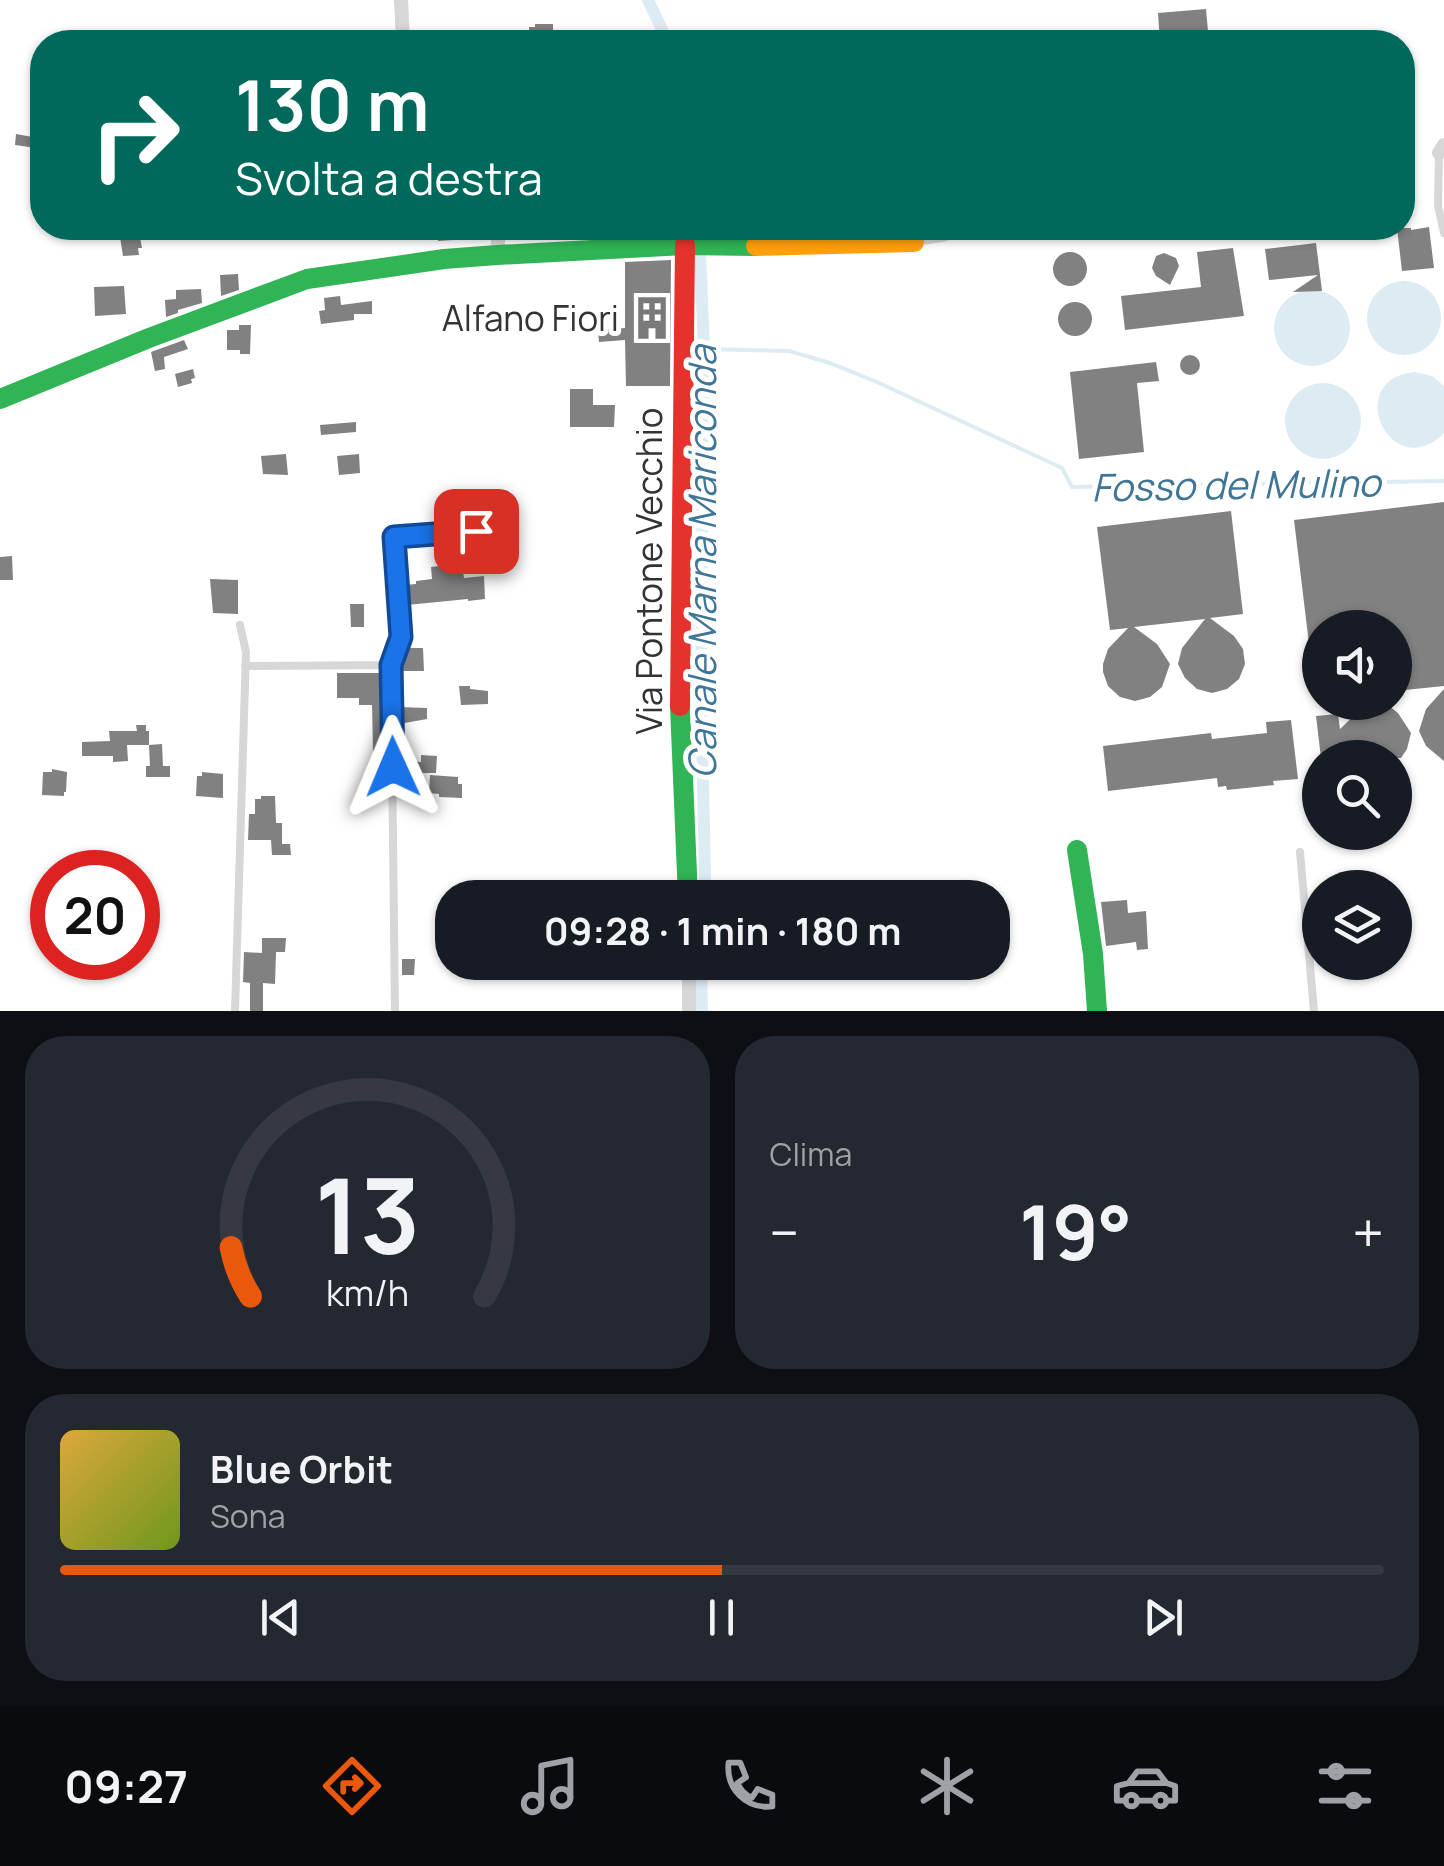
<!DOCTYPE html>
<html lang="it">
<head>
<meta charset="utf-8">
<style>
	:root { --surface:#171b24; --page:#242831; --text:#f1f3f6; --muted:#9ea1a6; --line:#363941; --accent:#ea580c }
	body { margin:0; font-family:Manrope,sans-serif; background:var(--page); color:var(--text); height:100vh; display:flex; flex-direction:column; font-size:38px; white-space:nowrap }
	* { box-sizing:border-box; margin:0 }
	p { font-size:32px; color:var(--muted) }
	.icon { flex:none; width:55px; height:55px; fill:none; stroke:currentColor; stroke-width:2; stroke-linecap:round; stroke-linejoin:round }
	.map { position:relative; height:1011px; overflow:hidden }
	.side { display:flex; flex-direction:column; gap:25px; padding:25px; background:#0d0f14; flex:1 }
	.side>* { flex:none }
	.guide { position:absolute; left:30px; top:30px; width:1385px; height:210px; border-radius:40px; box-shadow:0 2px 8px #0004; background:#00695c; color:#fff; overflow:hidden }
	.controls { position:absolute; left:1302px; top:610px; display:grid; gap:20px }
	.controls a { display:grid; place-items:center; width:110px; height:110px; border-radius:50%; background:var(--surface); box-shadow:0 2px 8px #0004; font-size:50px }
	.speed { position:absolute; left:30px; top:850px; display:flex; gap:20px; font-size:50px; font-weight:700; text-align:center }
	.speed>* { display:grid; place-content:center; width:130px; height:130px; border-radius:50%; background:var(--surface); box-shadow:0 2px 8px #0004; line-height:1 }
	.speed .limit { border:15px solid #d22; background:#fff; color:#111 }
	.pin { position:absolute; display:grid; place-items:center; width:85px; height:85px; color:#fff; margin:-42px; border-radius:20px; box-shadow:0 5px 15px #0006 }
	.me { position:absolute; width:110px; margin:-55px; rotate:359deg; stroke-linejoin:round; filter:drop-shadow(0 0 8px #0008) }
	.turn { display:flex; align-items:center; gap:35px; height:210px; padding:0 40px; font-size:45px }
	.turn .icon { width:130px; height:130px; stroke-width:2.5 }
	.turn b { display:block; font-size:70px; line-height:85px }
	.big { font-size:75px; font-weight:700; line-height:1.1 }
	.side .widget { flex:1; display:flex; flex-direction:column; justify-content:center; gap:15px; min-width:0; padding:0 35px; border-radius:40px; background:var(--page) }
	.side .dial { align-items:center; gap:0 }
	.dial svg { height:260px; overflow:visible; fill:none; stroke:var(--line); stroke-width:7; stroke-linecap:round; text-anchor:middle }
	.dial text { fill:var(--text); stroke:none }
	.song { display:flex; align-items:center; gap:30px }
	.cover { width:120px; height:120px; border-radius:15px; background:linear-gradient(135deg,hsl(40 70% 55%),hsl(80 70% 35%)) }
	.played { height:10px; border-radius:5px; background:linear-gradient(90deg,var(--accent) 50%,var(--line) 50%) }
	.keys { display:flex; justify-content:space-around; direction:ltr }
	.heat { display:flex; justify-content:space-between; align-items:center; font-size:55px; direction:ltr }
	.side .tiles { flex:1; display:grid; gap:25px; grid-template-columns:1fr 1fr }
	.widget:last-child { grid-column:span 2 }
	.trip { position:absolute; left:435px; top:880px; width:575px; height:100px; border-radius:40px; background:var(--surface); box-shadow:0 2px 8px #0004; font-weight:700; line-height:100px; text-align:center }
	.dock { display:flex; height:160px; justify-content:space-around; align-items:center; background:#090b0e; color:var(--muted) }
	.dock .icon { width:70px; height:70px }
	.dock .selected { color:var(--accent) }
	.dock b { font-size:45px; color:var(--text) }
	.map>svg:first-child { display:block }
	.water { fill:#ddebf3 }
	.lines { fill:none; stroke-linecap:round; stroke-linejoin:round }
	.stream { stroke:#ddebf3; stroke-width:4 }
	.canal { stroke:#ddebf3; stroke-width:12 }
	.building { fill:#818181 }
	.lane { stroke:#d7d7d7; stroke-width:8 }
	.street { stroke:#d7d7d7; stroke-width:14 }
	.fast { stroke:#30b455; stroke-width:20 }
	.slow { stroke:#ff9f0a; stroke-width:20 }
	.jam { stroke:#e5322d; stroke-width:20 }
	.route-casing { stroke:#114b97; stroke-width:25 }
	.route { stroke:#1a73e8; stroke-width:18 }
	.labels { text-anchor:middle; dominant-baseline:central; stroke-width:10; stroke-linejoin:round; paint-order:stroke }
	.poi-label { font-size:35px; fill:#333; stroke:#fff; text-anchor:end }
	.street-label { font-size:35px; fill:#333; stroke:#fff }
	.water-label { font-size:38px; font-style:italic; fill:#3f7597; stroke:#fff }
</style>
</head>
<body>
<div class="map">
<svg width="1444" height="1011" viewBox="0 0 1444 1011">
	<rect width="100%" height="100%" fill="#fff"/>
	<path class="water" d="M1367 318a37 37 0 1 1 74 0a37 37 0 1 1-74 0Z
		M1274 328a38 38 0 1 1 76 0a38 38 0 1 1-76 0Z
		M1415,372l17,4 12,10v47c-53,53 -103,-54 -29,-61z
		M1285 421a38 38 0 1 1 76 0a38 38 0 1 1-76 0Z"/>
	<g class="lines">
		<path class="stream" d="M704,349l85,2 41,12 47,19 185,86 10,19 372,-6"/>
		<path class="canal" d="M648,0l20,42
			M699,228l5,121 -3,343 4,184 -2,22
			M701,962l1,49"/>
	</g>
	<path class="building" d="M1206,9l3,33h-49l-2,-29z
		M535,24h18v18h-24v-15h6z
		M16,134l22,4 -2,10 -21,-3z
		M1429,227l5,41 -32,3 -5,-43h14v2z
		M457,228h26l1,10 -46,3v-8l20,-2z
		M139,232l3,16h-4l1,7 -16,1 -3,-19h2v-4z
		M1316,243l6,48 -29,1 25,-17 -49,5 -4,-31z
		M1233,248l11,68 -119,14 -4,-34 80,-9 -4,-35z
		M1053 269a17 17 0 1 1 34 0a17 17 0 1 1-34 0Z
		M1164,253l12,5 3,8 -9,19 -14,-9 -4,-8 4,-12z
		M671,260l-1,126h-44l-1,-46 -26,2 -1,-12 27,-2v-66z
		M238,274l1,16 -18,6 -1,-21z
		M124,286l2,28 -31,2 -1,-29z
		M201,289l1,14 -24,7v3l-12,4 -1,-17 11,-1v-9z
		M340,296l1,9 31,-4v13h-18v6l-33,4 -2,-13 6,-1 -1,-12z
		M1058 319a17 17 0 1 1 34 0a17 17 0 1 1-34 0Z
		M239,325h12l-1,29h-10v-4h-13v-20h12z
		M184,340l4,9 -24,8 1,12 -10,2 -4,-19z
		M1180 365a10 10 0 1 1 20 0a10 10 0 1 1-20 0Z
		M1156,362l3,19 -22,2 7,69 -65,7 -9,-87z
		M193,369l2,9 -4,1 1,4 -14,4 -3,-13z
		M570,389h23v16h22l-1,22h-44z
		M356,422v10l-35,3 -1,-10z
		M286,454l2,21 -25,-1 -2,-18z
		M359,454l1,19 -21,2 -2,-19z
		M1444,502v184l-49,5v-63h-75v57h-6l-20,-165z
		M1231,511l12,103 -33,4 24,18 9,13 2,15 -6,15 -12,10 -15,4 -15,-4 -12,-11 -7,-14 4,-16 23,-29 -71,8 23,17 13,20 -8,23 -12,10 -15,4 -15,-4 -12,-11 -5,-14v-8l5,-15 20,-21 -18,2 -13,-103z
		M12,556l1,24h-13v-23z
		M462,563l2,15 20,-2 1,23 -17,2v-2l-61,6 -2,-20 11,-1v-3l16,-2 -1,-12z
		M210,579l28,1v34l-25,-1z
		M350,604h14v23h-13z
		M405,648h18l1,23h-25z
		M337,673h47v78h-11l-1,-46h-13v-7h-22z
		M459,686h11v3l18,2v13l-27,1z
		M1444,689v72l-18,-15 -7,-15 7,-22z
		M1377,704l12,2 9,7 13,20 -4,16 -6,9h-80l-5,-42 22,-2 2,15 22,-21z
		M399,707l28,1v11l-28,5z
		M1291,720l7,59 -25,2 1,4 -47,5 -1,-4 -8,1 -1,-9 -109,13 -5,-45 108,-13 1,6 55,-6 -1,-11z
		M136,725h10v6h3v14l13,-1 1,22h7v11h-24v-11h4l-1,-21h-22l1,16 -15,1v-6h-31v-14l28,-1 -1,-10h28z
		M421,755l16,1 -1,17h-36v-13l21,2z
		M52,769l15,3 -1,20h-2v4l-22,-1 1,-23h9z
		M202,772l21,2v24l-27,-2 1,-20h5z
		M430,775l28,2v7h4v14l-23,-1v-3l-10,-1z
		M261,796h14l1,27h6v21h8l1,11h-19l-1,-15h-23l1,-26h6v-15h6z
		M1127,900l1,13 18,-2 2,38 -11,1 -1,-8 -30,4 -5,-44z
		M262,938h24l-1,14h-9l-1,32 -12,-1v28h-13v-28l-7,-1 1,-30 18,1z
		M402,959h13l-1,16h-12z"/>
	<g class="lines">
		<path class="lane" d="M1439,153l-1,53 6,27
			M781,228v18
			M914,242l29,-4 28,-10
			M391,665l4,346
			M245,666l146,-1 10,-28 -7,-100 82,-6
			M1300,852l14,159
			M235,1011l11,-359 -6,-27"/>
		<path class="street" d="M401,0l2,42
			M1439,153l5,-8
			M497,255l2,-27
			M689,1011v-49"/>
		<path class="fast" d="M0,399l149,-61 158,-59 137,-20 53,-4 188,-10 71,1
			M680,706l8,192
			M1077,850l16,104 4,57"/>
		<path class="slow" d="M756,246l158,-4"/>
		<path class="jam" d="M680,706l5,-461"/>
	</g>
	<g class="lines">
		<g class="route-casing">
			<path id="route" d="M393,767l-2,-102 10,-28 -7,-100 82,-6"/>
		</g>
		<use href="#route" class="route"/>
	</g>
	<defs>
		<g id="building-bare" transform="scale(3.45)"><path d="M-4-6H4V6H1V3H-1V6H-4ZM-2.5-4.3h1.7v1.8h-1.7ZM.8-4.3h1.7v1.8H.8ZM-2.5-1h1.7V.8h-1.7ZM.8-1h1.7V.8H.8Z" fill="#7a7a7a" stroke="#fff" stroke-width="2.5" paint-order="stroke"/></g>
	</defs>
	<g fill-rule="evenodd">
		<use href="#building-bare" x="652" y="318"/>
	</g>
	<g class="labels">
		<g class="poi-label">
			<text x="619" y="318">Alfano Fiori</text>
		</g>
		<g class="street-label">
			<text transform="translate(649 571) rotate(-90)">Via Pontone Vecchio</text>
		</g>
		<g class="water-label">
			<text transform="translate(1236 484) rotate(-1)">Fosso del Mulino</text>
			<text transform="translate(701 562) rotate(-90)">Canale Marna Mariconda</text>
		</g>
	</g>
</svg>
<div class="controls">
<a><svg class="icon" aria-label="sound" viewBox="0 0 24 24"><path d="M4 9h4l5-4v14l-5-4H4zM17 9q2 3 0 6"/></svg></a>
<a><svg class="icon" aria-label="search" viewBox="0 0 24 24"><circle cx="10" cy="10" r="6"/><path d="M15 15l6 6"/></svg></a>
<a><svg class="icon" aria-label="layers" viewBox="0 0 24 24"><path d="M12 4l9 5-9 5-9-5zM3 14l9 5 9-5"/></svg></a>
</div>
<div class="speed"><div class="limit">20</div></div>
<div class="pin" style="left:476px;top:531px;background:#d93025"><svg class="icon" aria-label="arrive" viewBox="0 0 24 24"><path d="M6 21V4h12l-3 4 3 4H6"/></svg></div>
<svg class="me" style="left:393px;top:767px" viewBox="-20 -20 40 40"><path d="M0-17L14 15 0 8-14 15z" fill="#1a73e8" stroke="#fff" stroke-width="4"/></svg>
<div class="trip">09:28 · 1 min · 180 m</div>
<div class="guide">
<div class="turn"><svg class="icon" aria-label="right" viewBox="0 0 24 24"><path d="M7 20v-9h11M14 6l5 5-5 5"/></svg><div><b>130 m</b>Svolta a destra</div></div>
</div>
</div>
<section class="side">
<div class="tiles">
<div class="widget dial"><svg viewBox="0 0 100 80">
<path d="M14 69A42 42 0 1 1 86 69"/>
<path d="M14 69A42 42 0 0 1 8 54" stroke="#ea580c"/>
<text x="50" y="56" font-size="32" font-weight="700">13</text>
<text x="50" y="72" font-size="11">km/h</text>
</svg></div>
<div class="widget"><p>Clima</p>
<div class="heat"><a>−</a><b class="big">19°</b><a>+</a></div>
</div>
<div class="widget">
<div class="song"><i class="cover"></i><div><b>Blue Orbit</b><p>Sona</p></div></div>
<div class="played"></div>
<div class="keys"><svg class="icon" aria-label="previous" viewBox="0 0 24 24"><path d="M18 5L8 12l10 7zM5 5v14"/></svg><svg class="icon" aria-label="pause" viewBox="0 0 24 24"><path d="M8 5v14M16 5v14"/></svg><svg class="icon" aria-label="next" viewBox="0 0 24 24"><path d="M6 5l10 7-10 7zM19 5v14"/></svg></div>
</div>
</div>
</section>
<nav class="dock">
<b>09:27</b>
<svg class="icon selected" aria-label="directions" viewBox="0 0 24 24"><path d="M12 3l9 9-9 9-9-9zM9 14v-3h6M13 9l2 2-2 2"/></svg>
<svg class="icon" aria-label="music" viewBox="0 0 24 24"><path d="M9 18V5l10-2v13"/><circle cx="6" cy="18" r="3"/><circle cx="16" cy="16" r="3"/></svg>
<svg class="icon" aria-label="phone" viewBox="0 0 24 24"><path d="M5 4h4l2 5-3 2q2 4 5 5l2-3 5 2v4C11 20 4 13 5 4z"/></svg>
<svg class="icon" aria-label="climate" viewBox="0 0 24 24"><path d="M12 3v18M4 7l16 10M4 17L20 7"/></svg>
<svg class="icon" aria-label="car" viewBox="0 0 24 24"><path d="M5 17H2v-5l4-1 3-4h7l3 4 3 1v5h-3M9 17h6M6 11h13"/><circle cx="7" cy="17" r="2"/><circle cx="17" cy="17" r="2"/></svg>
<svg class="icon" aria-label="filters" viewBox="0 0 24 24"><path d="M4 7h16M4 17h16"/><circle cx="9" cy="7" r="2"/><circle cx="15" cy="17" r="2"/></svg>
</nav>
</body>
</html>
